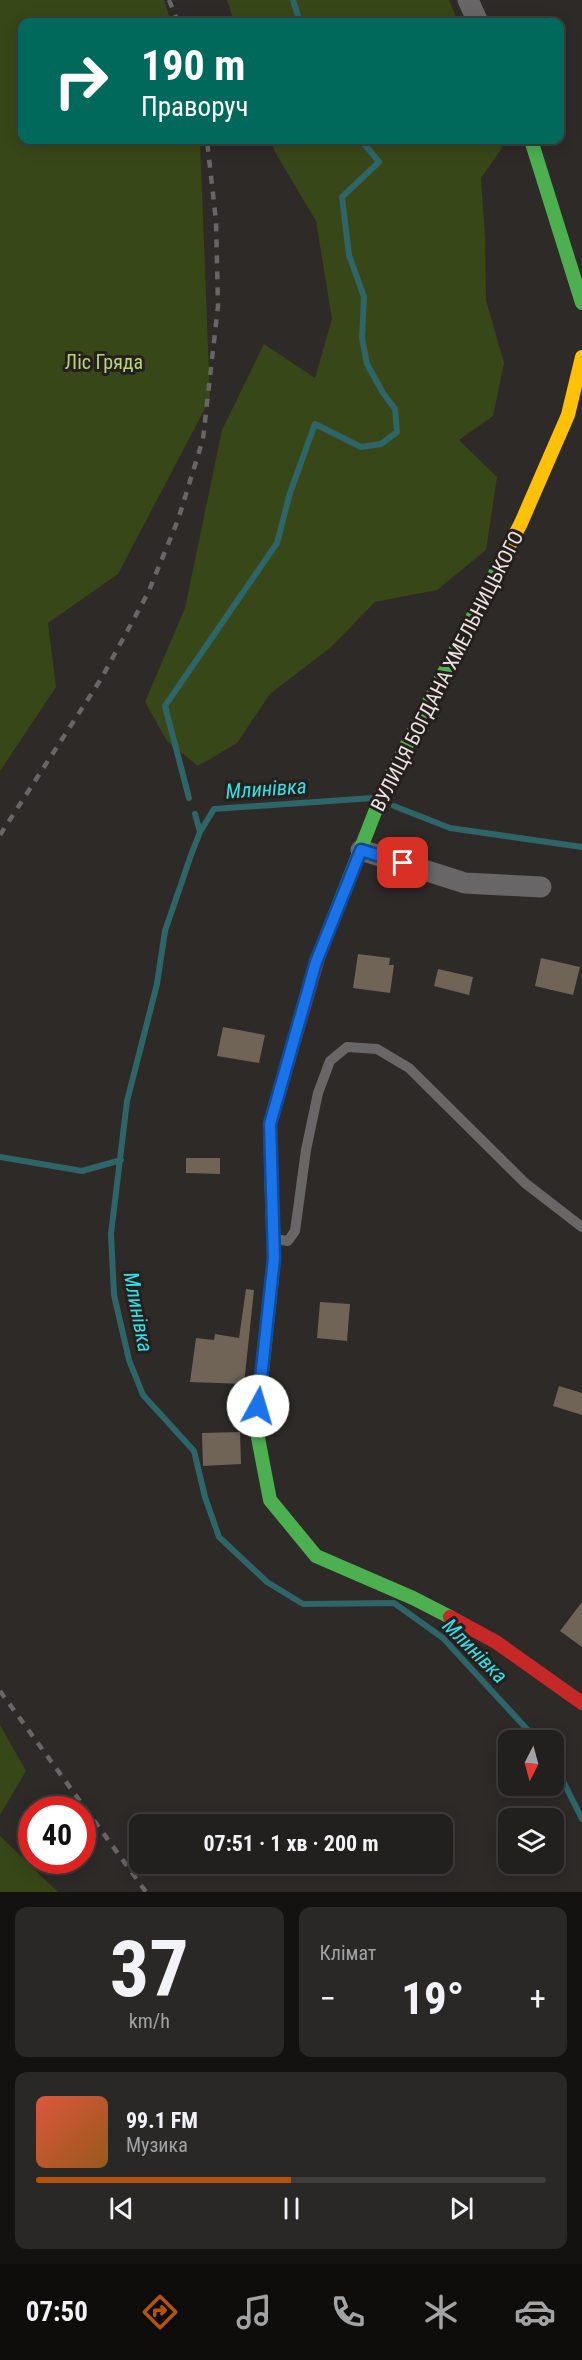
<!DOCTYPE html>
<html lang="uk">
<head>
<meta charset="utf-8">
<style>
	:root { --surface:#22201e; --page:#2a2827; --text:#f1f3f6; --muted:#a2a3a4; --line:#3f3e3c; --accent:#b45309 }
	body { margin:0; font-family:"Roboto Condensed",sans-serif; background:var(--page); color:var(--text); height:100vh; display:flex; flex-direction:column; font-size:22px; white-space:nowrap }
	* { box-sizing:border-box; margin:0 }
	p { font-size:20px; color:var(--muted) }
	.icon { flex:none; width:33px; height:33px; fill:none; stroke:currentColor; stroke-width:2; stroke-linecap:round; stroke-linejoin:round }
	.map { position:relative; height:1892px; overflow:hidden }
	.sheet { display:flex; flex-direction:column; gap:15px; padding:15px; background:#131210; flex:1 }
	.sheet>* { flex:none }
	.guide { position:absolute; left:18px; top:18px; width:546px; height:126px; border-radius:12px; box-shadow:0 3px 15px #0003,0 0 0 2px var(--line); background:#00695c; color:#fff; overflow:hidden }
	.needle { width:39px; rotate:186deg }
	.tools { position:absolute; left:498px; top:1730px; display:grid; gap:12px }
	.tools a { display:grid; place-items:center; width:66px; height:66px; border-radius:12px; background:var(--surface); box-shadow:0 3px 15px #0003,0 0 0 2px var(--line); font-size:30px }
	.speed { position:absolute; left:18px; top:1796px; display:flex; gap:12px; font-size:30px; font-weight:700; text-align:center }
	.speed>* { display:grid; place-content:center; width:78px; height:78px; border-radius:50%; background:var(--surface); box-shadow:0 3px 15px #0003,0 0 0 2px var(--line); line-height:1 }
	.speed .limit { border:9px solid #d22; background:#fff; color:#111 }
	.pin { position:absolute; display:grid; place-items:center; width:51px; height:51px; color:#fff; margin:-26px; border-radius:12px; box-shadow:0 3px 9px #0006 }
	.me { position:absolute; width:66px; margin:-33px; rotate:6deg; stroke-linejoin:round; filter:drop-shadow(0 0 4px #0008) }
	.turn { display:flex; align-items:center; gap:21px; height:126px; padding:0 24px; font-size:27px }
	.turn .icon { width:78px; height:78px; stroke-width:2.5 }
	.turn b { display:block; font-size:42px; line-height:51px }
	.big { font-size:45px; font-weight:700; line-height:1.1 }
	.sheet .tile { flex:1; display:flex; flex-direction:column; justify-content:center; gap:9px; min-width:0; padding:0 21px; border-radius:12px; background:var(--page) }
	.sheet .dial { align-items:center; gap:0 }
	.dial b { font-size:78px; line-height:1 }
	.song { display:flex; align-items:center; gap:18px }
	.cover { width:72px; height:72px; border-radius:9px; background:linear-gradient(135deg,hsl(10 70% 55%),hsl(30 70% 35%)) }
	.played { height:6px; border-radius:3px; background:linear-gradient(90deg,var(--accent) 50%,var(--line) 50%) }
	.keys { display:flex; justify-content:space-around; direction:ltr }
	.heat { display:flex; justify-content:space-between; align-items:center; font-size:33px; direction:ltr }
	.sheet .tiles { flex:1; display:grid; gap:15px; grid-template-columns:1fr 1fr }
	.tile:last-child { grid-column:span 2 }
	.trip { position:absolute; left:129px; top:1814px; width:324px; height:60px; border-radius:12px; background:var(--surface); box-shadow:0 3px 15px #0003,0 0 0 2px var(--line); font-weight:700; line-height:60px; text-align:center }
	.dock { display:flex; height:96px; justify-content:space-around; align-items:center; background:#0e0d0c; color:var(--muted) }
	.dock .icon { width:42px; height:42px }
	.dock .current { color:var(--accent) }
	.dock b { font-size:27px; color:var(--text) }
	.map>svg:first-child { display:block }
	.green { fill:#384717 }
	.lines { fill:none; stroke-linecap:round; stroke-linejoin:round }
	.stream { stroke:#2d6568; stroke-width:6 }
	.building { fill:#706457 }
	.lane { stroke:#686666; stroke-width:10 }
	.street { stroke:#686666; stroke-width:21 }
	.fast { stroke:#4caf50; stroke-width:14 }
	.slow { stroke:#ffc107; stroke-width:14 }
	.jam { stroke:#c62828; stroke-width:14 }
	.rail { stroke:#686664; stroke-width:4.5; stroke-dasharray:8 8; stroke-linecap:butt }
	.route-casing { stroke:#114b97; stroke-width:15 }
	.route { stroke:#1a73e8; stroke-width:10 }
	.labels { text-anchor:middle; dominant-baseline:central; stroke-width:6; stroke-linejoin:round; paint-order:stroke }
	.park-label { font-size:20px; fill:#b5d872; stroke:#261f1c }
	.street-label { font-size:20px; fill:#eae5e3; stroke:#261f1c }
	.water-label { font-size:21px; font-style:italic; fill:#2ee4ec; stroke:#261f1c }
</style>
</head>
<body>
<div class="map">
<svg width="582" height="1892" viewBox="0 0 582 1892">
	<rect width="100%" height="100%" fill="#2d2a28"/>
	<path class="green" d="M0,0h164l7,22h-149v118h178l10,259 -92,175 -70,49 8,64 -56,84z
		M227,0h222l9,22h-224z
		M271,140h228l3,8 -21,30 4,59 1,63 18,63 -11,53 -34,24 38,37 -11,73 -49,40 -62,12 -44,45 -61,47 -33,49 -39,23 -31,-25 -22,-39 40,-94 37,-178 42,-86 51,34 17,-59 -16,-98 -41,-69z
		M0,1725l26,46 -26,44z
		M0,1836l58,56h-58z"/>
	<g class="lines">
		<path class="stream" d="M293,0l7,22
			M189,798l-24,-92 112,-163 13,-50 25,-69 46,23 20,-3 16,-12 -2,-23 -12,-16 -16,-29 -5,-26 2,-41 -15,-42 -7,-58 37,-35 -18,-22
			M373,798l-159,11 -14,23 -9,23 -26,76 -8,53 -30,117 -16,133 3,61 15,65 14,35 51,56 11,46 14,40 48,45 36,22 91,-1 49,35 94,102
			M394,806l56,22 132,19
			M195,814l5,18
			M0,1157l82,14 39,-11
			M554,1763l28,56"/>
	</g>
	<path class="building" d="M358,954l32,4 -1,7h5l-4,28 -37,-5z
		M541,958l39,9 -7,28 -38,-9z
		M438,969l35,8 -4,18 -35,-9z
		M223,1027l42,8 -6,28 -42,-7z
		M186,1158h34v16l-34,-1z
		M246,1289l8,1 -10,94 -54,-2 6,-44 18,2 1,-6 24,4z
		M320,1302l30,2 -3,37 -30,-3z
		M559,1386l23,7v22l-29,-9z
		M240,1432l1,32 -38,2 -1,-33z
		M582,1602v45l-22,-16z"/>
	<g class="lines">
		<path class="lane" d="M274,1239l14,2 7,-10 11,-81 12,-57 12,-32 17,-14 30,2 32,19 116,115 57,44"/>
		<path class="street" d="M468,0l10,22
			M361,850l104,33 76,4"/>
		<path class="fast" d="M531,140l51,163
			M319,955l65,-166 115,-223
			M271,1166l3,92 -18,169 14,73 46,56 97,42 37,19"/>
		<path class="slow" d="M499,566l22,-43 47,-108 14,-58"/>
		<path class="jam" d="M271,1166l-1,-42 49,-169
			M450,1617l46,25 86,61"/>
		<path class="rail" d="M169,0l9,22
			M0,835l101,-156 47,-86 30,-73 25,-81 15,-133 -2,-85 -9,-81
			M0,1691l146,201"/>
	</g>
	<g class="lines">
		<g class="route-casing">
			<path id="route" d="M258,1406l16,-148 -4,-134 46,-162 45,-112 42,13"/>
		</g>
		<use href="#route" class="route"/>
	</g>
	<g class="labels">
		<g class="park-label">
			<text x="104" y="362">Ліс Гряда</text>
		</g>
		<g class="street-label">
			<text transform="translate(447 671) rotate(-63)">ВУЛИЦЯ БОГДАНА ХМЕЛЬНИЦЬКОГО</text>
		</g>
		<g class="water-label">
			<text transform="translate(266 789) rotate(-4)">Млинівка</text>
			<text transform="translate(138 1312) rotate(79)">Млинівка</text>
			<text transform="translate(475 1651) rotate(45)">Млинівка</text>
		</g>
	</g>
</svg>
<div class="tools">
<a><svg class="needle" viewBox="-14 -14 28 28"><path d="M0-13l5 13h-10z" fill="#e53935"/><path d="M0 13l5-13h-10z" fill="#a2a3a4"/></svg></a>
<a><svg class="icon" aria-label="layers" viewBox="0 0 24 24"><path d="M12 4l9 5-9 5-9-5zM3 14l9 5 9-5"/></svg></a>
</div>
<div class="speed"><div class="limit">40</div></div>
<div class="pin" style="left:403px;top:863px;background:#d93025"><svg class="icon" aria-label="arrive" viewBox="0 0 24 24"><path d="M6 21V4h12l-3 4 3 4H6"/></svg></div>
<svg class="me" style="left:258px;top:1406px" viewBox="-20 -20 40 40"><circle r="19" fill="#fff"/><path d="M0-13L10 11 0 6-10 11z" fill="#1a73e8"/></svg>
<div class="trip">07:51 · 1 хв · 200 m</div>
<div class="guide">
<div class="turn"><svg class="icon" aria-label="right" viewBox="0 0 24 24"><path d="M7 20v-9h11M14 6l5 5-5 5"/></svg><div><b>190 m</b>Праворуч</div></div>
</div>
</div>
<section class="sheet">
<div class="tiles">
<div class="tile dial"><b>37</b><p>km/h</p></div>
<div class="tile"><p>Клімат</p>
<div class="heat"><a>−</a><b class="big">19°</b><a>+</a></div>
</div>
<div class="tile">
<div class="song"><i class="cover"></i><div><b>99.1 FM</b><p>Музика</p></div></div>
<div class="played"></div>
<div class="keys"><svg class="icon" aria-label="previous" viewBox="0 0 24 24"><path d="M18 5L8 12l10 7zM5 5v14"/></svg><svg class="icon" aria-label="pause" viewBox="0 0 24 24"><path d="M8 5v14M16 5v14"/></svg><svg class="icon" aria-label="next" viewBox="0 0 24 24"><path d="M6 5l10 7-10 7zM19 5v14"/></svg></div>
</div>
</div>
</section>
<nav class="dock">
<b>07:50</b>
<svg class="icon current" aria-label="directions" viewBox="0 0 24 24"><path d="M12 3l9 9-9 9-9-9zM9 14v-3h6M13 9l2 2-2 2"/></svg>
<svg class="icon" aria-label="music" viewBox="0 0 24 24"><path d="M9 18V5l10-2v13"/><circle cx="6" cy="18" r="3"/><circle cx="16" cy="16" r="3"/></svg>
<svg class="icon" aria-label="phone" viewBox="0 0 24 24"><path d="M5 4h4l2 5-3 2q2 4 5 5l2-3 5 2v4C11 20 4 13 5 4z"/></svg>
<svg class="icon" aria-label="climate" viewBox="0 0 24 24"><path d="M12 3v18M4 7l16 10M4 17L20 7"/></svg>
<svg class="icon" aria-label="car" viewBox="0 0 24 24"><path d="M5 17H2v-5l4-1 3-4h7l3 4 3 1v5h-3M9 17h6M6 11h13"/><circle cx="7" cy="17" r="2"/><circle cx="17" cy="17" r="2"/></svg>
</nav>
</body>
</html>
